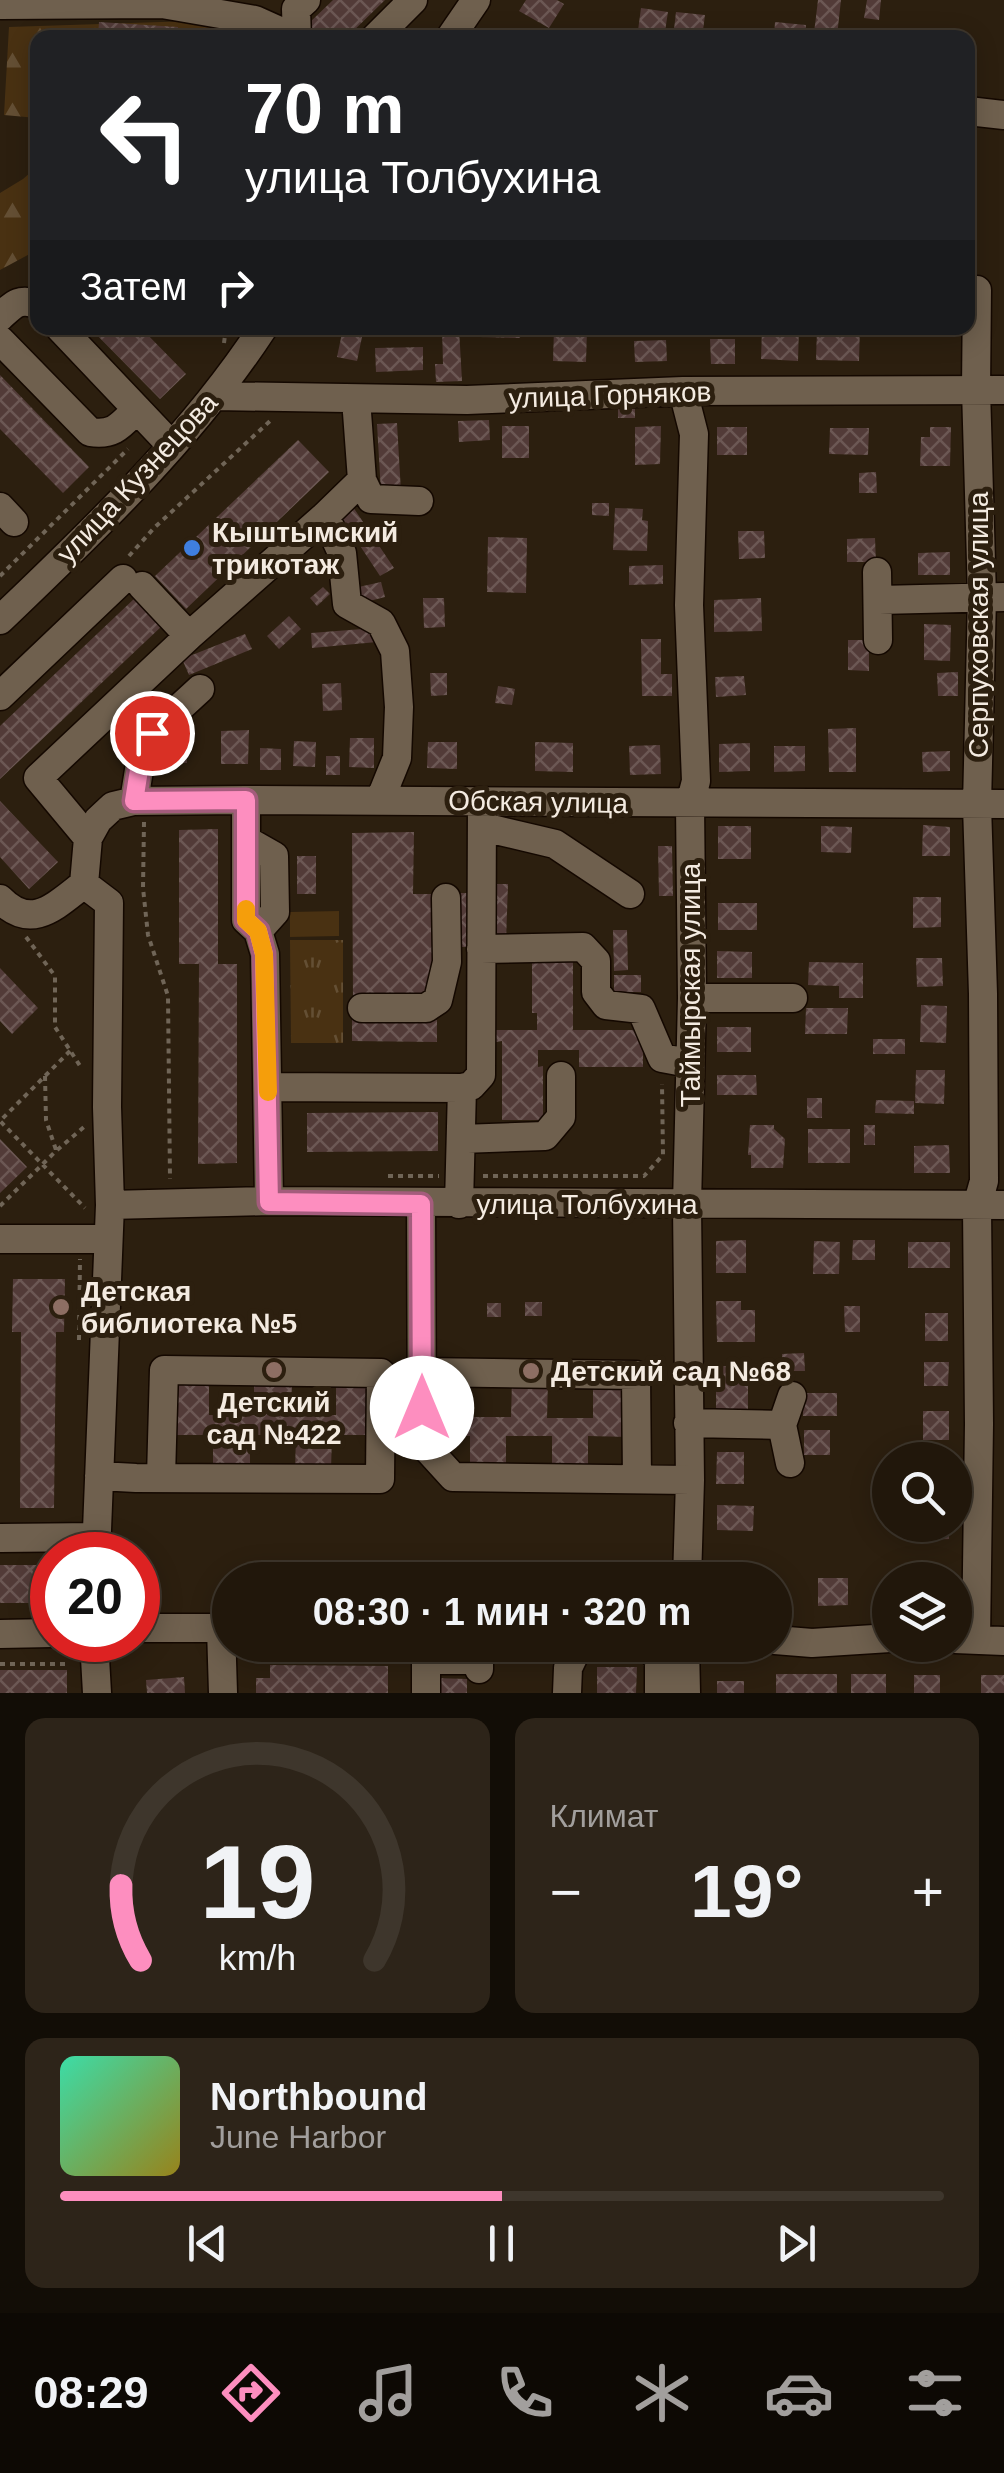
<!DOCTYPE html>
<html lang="ru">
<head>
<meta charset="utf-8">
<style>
	:root { --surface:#21170b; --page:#2d2419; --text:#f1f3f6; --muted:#a29f9d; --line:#3e362c; --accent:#fd8ebf }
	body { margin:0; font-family:Arial,sans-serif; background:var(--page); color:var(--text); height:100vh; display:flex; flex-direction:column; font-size:38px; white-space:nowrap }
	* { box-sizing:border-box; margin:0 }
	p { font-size:32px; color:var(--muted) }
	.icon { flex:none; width:55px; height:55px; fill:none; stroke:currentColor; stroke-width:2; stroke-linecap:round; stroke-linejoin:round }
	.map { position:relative; height:1693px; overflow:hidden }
	.side { display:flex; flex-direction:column; gap:25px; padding:25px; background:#120d06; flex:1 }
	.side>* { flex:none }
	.hud { position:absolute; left:30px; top:30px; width:945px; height:305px; border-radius:20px; box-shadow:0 5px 25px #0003,0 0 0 2px var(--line); background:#202124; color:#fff; overflow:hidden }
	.fabs { position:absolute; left:872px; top:1442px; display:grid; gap:20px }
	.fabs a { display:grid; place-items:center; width:100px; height:100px; border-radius:50%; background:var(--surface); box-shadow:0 5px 25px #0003,0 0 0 2px var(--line); font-size:50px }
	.speed { position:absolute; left:30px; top:1532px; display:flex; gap:20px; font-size:50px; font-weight:700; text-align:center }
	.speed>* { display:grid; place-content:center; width:130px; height:130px; border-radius:50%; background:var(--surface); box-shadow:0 5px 25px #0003,0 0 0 2px var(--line); line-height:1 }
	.speed .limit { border:15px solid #d22; background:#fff; color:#111 }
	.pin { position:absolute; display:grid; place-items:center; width:85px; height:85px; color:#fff; margin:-42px; border:5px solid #fff; border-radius:50%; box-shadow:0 2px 10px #0007 }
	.me { position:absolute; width:110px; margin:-55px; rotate:0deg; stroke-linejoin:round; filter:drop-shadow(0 0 8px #0008) }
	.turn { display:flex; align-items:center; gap:35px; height:210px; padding:0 50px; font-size:45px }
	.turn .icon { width:130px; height:130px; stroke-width:2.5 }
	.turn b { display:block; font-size:70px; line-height:85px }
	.then { display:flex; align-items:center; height:95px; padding:0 50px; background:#0003; gap:20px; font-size:38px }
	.big { font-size:75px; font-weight:700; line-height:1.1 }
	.side .widget { flex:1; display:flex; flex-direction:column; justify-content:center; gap:15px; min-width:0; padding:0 35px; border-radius:20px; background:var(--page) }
	.side .dial { align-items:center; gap:0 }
	.dial svg { height:260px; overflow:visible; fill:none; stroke:var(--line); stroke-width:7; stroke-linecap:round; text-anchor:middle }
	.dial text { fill:var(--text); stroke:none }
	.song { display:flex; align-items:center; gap:30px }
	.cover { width:120px; height:120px; border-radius:15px; background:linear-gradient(135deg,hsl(160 70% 55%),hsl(50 70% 35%)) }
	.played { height:10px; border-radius:5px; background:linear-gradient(90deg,var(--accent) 50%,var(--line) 50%) }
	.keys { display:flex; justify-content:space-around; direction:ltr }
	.heat { display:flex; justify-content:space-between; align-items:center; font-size:55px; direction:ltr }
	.side .tiles { flex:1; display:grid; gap:25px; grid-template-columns:1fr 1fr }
	.widget:last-child { grid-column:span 2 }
	.trip { position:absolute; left:212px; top:1562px; width:580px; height:100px; border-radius:50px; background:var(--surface); box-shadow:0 5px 25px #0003,0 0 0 2px var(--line); font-weight:700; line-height:100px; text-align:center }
	.dock { display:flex; height:160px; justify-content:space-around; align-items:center; background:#0d0904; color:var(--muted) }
	.dock .icon { width:70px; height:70px }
	.dock .selected { color:var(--accent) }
	.dock b { font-size:45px; color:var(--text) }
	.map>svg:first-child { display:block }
	.forest { fill:url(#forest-firs) }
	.park { fill:url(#park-tufts) }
	.garden { fill:#493112 }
	.building { fill:url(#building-cross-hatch) }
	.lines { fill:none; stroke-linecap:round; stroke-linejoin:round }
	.minor-casing { stroke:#140800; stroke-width:31 }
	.path { stroke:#706557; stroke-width:4; stroke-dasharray:5 5; stroke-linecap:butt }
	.minor { stroke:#6f604e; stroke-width:28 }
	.route-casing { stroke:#a45c7c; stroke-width:25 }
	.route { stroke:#fd8ebf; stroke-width:18 }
	.slow { stroke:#f59e0b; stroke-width:18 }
	.shop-dot { fill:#3f7fe0; stroke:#2c1f0f; stroke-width:4 }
	.education-dot { fill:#8d6e63; stroke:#2c1f0f; stroke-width:4 }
	.labels { text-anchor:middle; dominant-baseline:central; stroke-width:10; stroke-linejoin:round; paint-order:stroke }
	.street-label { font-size:28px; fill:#f4ebe1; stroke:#2c1f0f }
	.poi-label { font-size:28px; font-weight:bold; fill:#f4ebe1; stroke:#2c1f0f; text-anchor:start }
</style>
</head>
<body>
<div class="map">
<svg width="1004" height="1693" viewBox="0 0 1004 1693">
	<defs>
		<pattern id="forest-firs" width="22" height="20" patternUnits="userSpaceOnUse" patternTransform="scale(2.5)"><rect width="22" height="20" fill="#493112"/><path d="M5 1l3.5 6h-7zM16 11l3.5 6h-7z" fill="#644f34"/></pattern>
		<pattern id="park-tufts" width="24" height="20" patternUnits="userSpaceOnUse" patternTransform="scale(2.5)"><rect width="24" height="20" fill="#493112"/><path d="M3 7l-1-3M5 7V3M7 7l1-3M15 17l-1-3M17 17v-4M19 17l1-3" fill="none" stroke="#644f34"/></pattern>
		<pattern id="building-cross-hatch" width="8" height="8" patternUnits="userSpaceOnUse" patternTransform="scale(2.5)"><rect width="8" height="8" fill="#523b38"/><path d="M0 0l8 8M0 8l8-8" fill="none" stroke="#6c5854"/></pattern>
	</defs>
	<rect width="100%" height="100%" fill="#2c1f0f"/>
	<path class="forest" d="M223,20l17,17 -202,1 -1,80 -33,-3 5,-88z
		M37,167v83l-37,20v-77l23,-14z"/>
	<path class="park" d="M290,940h53v103h-52z"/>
	<path class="garden" d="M339,911v25l-49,1v-25z"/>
	<path class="building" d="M333,0h52l-39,38h-25l-13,-14z
		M526,0h31l7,4 -15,24 -30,-17z
		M818,0h23l-4,36 -23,-3z
		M867,0h14l-2,20 -15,-2z
		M641,8l27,4 -4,26h-27z
		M676,12l29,3 -3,23h-29z
		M99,22l79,5v11l-80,-2z
		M775,22l31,3 -1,13h-31z
		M968,142l9,1 -4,57h-5z
		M90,328h51l45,46 -26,25z
		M442,328h17l3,53 -26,1 -1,-18h8z
		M480,328h41l-1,10 -40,-1z
		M762,328h37l-1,33 -37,-2z
		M817,328h43l-1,33 -43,-1z
		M554,329l33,1 -1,32 -33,-1z
		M342,333l20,4 -5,24 -20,-4z
		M710,339h25v25h-24z
		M666,340l1,21 -32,1 -1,-21z
		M423,347v23l-47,2 -1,-24z
		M0,375l89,92 -26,26 -63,-64z
		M618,409h17v9h-17z
		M489,420l1,20 -31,2 -1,-21z
		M397,423l4,69 -20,1 -4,-69z
		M502,426h27v32h-27z
		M661,426l-1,38 -25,1v-38z
		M717,427h30v28h-30z
		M930,427h21l-1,39h-30l1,-29h9z
		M830,428h39l-1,27 -39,-1z
		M298,440l31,32 -143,137 -31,-33z
		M876,472l1,21h-18v-20z
		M592,503h17v13l-17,-1z
		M353,507l41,61 -14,8 -41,-62z
		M615,508l28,1 -1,11 6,1 -1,30 -34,-1z
		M738,531h26l1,27 -26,1z
		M488,537l39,1 -1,55 -39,-1z
		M875,538l1,24h-29v-23z
		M950,552v23h-32v-22z
		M663,565v19l-34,1v-19z
		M381,582l4,15 -27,7 -4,-16z
		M323,587l7,7 -13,12 -7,-8z
		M136,597l27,28 -163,154v-53z
		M423,598h21l1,29 -21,1z
		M761,598l1,33 -48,1v-32z
		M289,616l12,13 -22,20 -12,-13z
		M924,624l27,1 -1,36 -26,-1z
		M375,628l2,14 -65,6 -1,-15z
		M245,634l7,15 -63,26 -7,-16z
		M641,639h20v35h11v22h-30z
		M848,640h21v31l-21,-1z
		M958,672v24h-20l-1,-23z
		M430,673h17v22l-16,1z
		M744,676l2,19 -30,2 -1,-20z
		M341,683l1,27 -19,1 -1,-27z
		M498,686l17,3 -3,16 -17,-2z
		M856,728v44h-27l-1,-43z
		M249,730l-1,34h-27v-33z
		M161,737l26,1v25h-26z
		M350,738h24v30l-25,-1z
		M294,741l22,1 -1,25 -22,-1z
		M428,742h29v27l-30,-1z
		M535,742l38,1v29l-38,-1z
		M750,743v28l-31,1v-28z
		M660,745l1,29 -31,1 -1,-29z
		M774,746h31v25l-31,1z
		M260,748l21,1v21h-21z
		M950,751v20l-27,1 -1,-20z
		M326,756h14v19h-14z
		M0,801l58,61 -29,27 -29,-32z
		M923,825l27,2v29h-28z
		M718,826h33v33h-33z
		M821,826l31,1 -1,26 -30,-1z
		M218,829v135h19v199l-39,1 1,-200h-20v-134z
		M414,832l-1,62h20l1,98 -7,8 -74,1 -1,-168z
		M658,846h14l1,50h-14z
		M297,856h19v38h-19z
		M491,884h17l-2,58h-16z
		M453,893h19l1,54h-20z
		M913,897h28v30l-28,1z
		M718,903h39v27h-39z
		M613,930h14l1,40 -14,1z
		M717,951l35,1v26h-35z
		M916,958h26l1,28 -26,1z
		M532,960h41v70h70v37h-64v-17h-41v17l5,-1v54h-41v-79l-6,1v-12h41v-17h-5z
		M809,962l54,1v35h-24v-12l-31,-1z
		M0,968l38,40 -26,26 -12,-13z
		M614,975h27v17h-27z
		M921,1005l26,1 -1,37 -26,-1z
		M806,1008h42l-1,26h-42z
		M352,1019l85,1v22l-85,-1z
		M717,1027h34v25h-34z
		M873,1039h32v15h-32z
		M916,1070h29l-1,34 -29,-1z
		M717,1075h39l1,20h-40z
		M807,1098h15v20h-15z
		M876,1100l38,1v13l-39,-1z
		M438,1112v39l-131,1v-39z
		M750,1125h24v4l11,10 -2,29h-32v-13h-3z
		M864,1125h11v20h-11z
		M808,1129h42v34h-42z
		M0,1139l27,28 -27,26z
		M949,1145l1,28h-36v-27z
		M746,1240v33h-30v-32z
		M853,1240h22v20h-23z
		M814,1241l26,1 -1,32h-26z
		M908,1242h42v26h-42z
		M13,1279h52l-1,53h-8l-2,176h-34l1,-176h-9z
		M716,1301h25v9h14v32h-38z
		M525,1302h17v14h-17z
		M487,1303h14v14h-14z
		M844,1306h16v26h-15z
		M925,1313h23v28h-23z
		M804,1353l1,18h-22l-1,-17z
		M924,1362h25l-1,24h-24z
		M716,1366h32v44l-32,1z
		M172,1379l37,1v35h45v-36l38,1 -1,35h45v-33h37v53h-41l-1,35h-36l1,-35h-46v35h-37v-35h-41z
		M429,1381h36v36h46l1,-36 36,1 -1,36h46v-35h37l-1,54 -41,-1v36l-36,-1v-35h-46v35h-36v-35h-41z
		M803,1393h34v23h-34z
		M923,1411h26v29h-26z
		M804,1430h26v25h-26z
		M717,1452h27v32h-28z
		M717,1505l37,1 -1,25 -36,-1z
		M925,1525h24v14l-24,1z
		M0,1565h52v38h-52z
		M918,1569h31v11h-31z
		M818,1578h30v27l-30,1z
		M270,1665l118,1v27h-132v-15h14z
		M597,1667h40l-1,26h-39z
		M0,1670h67v23h-67z
		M776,1674h61v19h-61z
		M851,1674h35v19h-35z
		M914,1675h26v18h-26z
		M981,1675h23v18h-23z
		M184,1677l1,16h-38l-1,-13z
		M435,1678l32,1v14h-33z
		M717,1681h27v12h-27z"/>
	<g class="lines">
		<g class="minor-casing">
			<path id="minor" d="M0,5l162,-1 93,16 40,18
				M297,38l-1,-29 10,-9
				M375,38l38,-38
				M450,38l26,-38
				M968,111l36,4
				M0,317c14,-13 18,-19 38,-13
				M60,328l112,118
				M0,340l90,92c24,4 31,-7 47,-23
				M683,391l11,43 -5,171 7,176 -6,23 2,194 -5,207 3,275 -3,100
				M215,396l252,4 216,-9 321,-1
				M362,480l9,19 48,2
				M0,507l14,15
				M325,516l17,37 5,51 34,19 14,28 4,56 -2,51 -17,42
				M877,572l1,68
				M142,586l47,50
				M879,600l125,-3
				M0,620c95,-91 191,-182 263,-292
				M0,696l123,-117
				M246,800v120l12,11 7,23 4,247
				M134,801l5,-31 13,-37 48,-44
				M483,827l72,17 75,50
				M88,838l-50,-60 151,-142 136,-120 37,-36 -6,-81
				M246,840l28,16 1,56 -17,19
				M0,899c32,33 56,6 84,-15
				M481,949l102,-2 13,14v31l10,13 35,4 21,49 27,5
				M692,998h101
				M362,1008h64l12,-8 9,-38 -1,-64
				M268,1087l194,1 9,-2 10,-11 1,-274
				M461,1139l84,-3 16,-19v-41
				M421,1203l1,240 31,34 237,3
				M459,1204l3,-116
				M110,1205l159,-4 735,4
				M0,1239h108
				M422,1372l214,3 1,104
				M688,1423l94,2
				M790,1463l-8,-38 10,-29
				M99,1476l37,2 244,1 1,-106 -217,-3 -3,107
				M0,1538l97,-1
				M96,1555l14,-350 -3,-98 2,-204 -25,-19 4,-46 10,-18 15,-14 21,-5 112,-1 758,4
				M138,1628h92
				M221,1628l2,65
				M0,1634l52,-1
				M955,1639l49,2
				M94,1640l3,53
				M775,1640l37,3 78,-5
				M976,1640l3,-216 -2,-218 7,-25 -1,-187 -6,-189 5,-208 -6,-208 1,-99
				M646,1645l13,14v34
				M685,1645l1,48
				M426,1660h53v9
				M426,1693v-48
				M567,1693l1,-25 11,-23"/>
		</g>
		<path class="path" d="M224,343l2,-15
			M129,556l25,-28 116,-107
			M0,576l128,-127
			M144,822l-1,66 5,47 20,61 2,183
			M26,937l29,39v51l27,42
			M70,1051l-70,70 85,87
			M45,1076l1,44 10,30
			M388,1176h51
			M483,1176h161l19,-21 -1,-71
			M0,1206l56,-55 29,-25
			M79,1340l1,-81
			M0,1664h70"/>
		<use href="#minor" class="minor"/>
	</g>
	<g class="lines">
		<g class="route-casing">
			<path id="route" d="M152,733l-13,37 -5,31 112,-1v120l12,11 6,23 5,248 152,2 1,204"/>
		</g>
		<use href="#route" class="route"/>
		<path class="slow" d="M246,909v11l12,11 6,23 4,138"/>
	</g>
	<circle class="shop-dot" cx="192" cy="548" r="10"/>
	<g class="education-dot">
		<circle cx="61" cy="1307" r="10"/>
		<circle cx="274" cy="1370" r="10"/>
		<circle cx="531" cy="1371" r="10"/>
	</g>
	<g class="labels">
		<g class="street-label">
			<text transform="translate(610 395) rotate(-2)">улица Горняков</text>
			<text transform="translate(137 478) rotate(-47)">улица Кузнецова</text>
			<text transform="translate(978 625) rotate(-90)">Серпуховская улица</text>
			<text transform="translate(538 802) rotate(1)">Обская улица</text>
			<text transform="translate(690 985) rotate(-90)">Таймырская улица</text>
			<text x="587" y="1204">улица Толбухина</text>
		</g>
		<g class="poi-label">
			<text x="212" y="532">Кыштымский<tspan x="212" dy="32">трикотаж</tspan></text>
			<text x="81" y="1291">Детская<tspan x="81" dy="32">библиотека №5</tspan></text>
			<text x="551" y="1371">Детский сад №68</text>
			<text x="274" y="1402" text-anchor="middle">Детский<tspan x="274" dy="32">сад №422</tspan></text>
		</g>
	</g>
</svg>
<div class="fabs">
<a><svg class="icon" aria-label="search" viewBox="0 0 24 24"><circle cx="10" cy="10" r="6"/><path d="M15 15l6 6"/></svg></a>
<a><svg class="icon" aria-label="layers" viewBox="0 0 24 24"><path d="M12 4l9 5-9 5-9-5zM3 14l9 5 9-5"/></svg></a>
</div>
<div class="speed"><div class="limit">20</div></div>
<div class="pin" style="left:152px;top:733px;background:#d93025"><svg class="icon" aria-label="arrive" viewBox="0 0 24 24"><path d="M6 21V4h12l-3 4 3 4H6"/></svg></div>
<svg class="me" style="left:422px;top:1408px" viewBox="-20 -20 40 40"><circle r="19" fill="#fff"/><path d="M0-13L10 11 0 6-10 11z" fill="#fd8ebf"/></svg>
<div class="trip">08:30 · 1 мин · 320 m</div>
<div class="hud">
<div class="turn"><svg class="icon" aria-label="left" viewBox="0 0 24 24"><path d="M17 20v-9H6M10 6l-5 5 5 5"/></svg><div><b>70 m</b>улица Толбухина</div></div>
<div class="then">Затем<svg class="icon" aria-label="right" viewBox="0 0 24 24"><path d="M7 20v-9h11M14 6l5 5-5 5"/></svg></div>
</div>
</div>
<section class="side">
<div class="tiles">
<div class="widget dial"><svg viewBox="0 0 100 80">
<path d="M14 69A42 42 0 1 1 86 69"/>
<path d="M14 69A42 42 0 0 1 8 46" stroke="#fd8ebf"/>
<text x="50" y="56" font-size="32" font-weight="700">19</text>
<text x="50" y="72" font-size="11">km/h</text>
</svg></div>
<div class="widget"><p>Климат</p>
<div class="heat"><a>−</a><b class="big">19°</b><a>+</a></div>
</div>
<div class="widget">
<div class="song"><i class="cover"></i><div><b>Northbound</b><p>June Harbor</p></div></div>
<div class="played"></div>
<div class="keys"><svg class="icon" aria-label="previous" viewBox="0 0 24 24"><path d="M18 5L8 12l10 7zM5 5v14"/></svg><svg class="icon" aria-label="pause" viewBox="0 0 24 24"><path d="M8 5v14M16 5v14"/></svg><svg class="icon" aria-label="next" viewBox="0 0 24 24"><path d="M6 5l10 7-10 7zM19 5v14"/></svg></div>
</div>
</div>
</section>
<nav class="dock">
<b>08:29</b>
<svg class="icon selected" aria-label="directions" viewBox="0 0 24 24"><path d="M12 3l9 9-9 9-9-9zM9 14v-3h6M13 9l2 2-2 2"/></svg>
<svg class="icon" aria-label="music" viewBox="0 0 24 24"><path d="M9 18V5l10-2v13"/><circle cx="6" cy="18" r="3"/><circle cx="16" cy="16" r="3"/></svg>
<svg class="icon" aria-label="phone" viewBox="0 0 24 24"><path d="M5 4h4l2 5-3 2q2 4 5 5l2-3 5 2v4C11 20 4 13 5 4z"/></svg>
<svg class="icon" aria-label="climate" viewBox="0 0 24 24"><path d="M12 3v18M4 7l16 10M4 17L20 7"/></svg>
<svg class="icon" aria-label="car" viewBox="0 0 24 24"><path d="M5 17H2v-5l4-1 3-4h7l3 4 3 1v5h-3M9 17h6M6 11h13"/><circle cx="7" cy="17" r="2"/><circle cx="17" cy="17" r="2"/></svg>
<svg class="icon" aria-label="filters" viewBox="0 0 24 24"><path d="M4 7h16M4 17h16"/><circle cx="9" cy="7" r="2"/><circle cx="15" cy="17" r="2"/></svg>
</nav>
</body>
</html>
